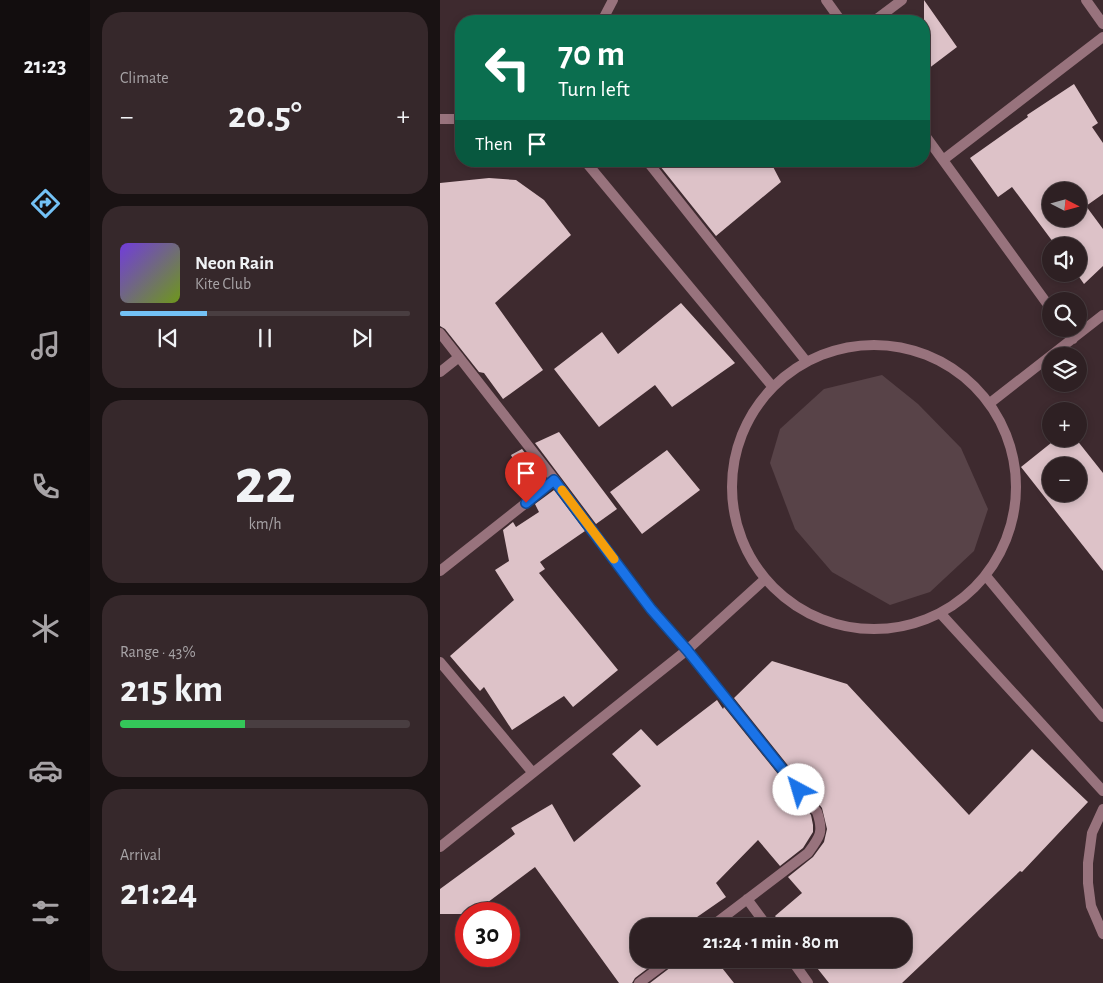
<!DOCTYPE html>
<html lang="en">
<head>
<meta charset="utf-8">
<style>
	:root { --surface:#2e2023; --page:#36282b; --text:#f1f3f6; --muted:#a7a3a6; --line:#493e41; --accent:#73c1f5 }
	body { margin:0; font-family:"Alegreya Sans",sans-serif; background:var(--page); color:var(--text); height:100vh; display:flex; flex-direction:column; font-size:19px; white-space:nowrap }
	* { box-sizing:border-box; margin:0 }
	p { font-size:16px; color:var(--muted) }
	.icon { flex:none; width:28px; height:28px; fill:none; stroke:currentColor; stroke-width:2; stroke-linecap:round; stroke-linejoin:round }
	.map { position:relative; flex:1; overflow:hidden }
	.side { display:flex; flex-direction:column; gap:12px; padding:12px; background:#191213; width:350px }
	.side>* { flex:none }
	.banner { position:absolute; left:15px; top:15px; width:475px; height:152px; border-radius:20px; box-shadow:0 2px 8px #0003,0 0 0 1px var(--line); background:#0b6e4f; color:#fff; overflow:hidden }
	.needle { width:32px; rotate:96deg }
	.controls { position:absolute; left:602px; top:182px; display:grid; gap:10px }
	.controls a { display:grid; place-items:center; width:45px; height:45px; border-radius:50%; background:var(--surface); box-shadow:0 2px 8px #0003,0 0 0 1px var(--line); font-size:25px }
	.speed { position:absolute; left:15px; top:902px; display:flex; gap:10px; font-size:25px; font-weight:700; text-align:center }
	.speed>* { display:grid; place-content:center; width:65px; height:65px; border-radius:50%; background:var(--surface); box-shadow:0 2px 8px #0003,0 0 0 1px var(--line); line-height:1 }
	.speed .limit { border:8px solid #d22; background:#fff; color:#111 }
	.pin { position:absolute; display:grid; place-items:center; width:42px; height:42px; color:#fff; margin:-51px -21px; border-radius:50% 50% 50% 0; rotate:-45deg; box-shadow:0 0 5px #0007 }
	.pin .icon { rotate:45deg }
	.me { position:absolute; width:55px; margin:-28px; rotate:321deg; stroke-linejoin:round; filter:drop-shadow(0 0 4px #0008) }
	.turn { display:flex; align-items:center; gap:18px; height:105px; padding:0 20px; font-size:22px }
	.turn .icon { width:65px; height:65px; stroke-width:2.5 }
	.turn b { display:block; font-size:35px; line-height:42px }
	.then { display:flex; align-items:center; height:48px; padding:0 20px; background:#0003; gap:10px; font-size:19px }
	.big { font-size:38px; font-weight:700; line-height:1.1 }
	.side .card { flex:1; display:flex; flex-direction:column; justify-content:center; gap:8px; min-width:0; padding:0 18px; border-radius:20px; background:var(--page) }
	.side .dial { align-items:center; gap:0 }
	.dial b { font-size:65px; line-height:1 }
	.song { display:flex; align-items:center; gap:15px }
	.cover { width:60px; height:60px; border-radius:8px; background:linear-gradient(135deg,hsl(260 70% 55%),hsl(80 70% 35%)) }
	.played { height:5px; border-radius:2px; background:linear-gradient(90deg,var(--accent) 30%,var(--line) 30%) }
	.keys { display:flex; justify-content:space-around; direction:ltr }
	.heat { display:flex; justify-content:space-between; align-items:center; font-size:28px; direction:ltr }
	.charge { height:8px; border-radius:4px; background:linear-gradient(90deg,#34c759 43%,var(--line) 0) }
	.trip { position:absolute; left:190px; top:918px; width:282px; height:50px; border-radius:20px; background:var(--surface); box-shadow:0 2px 8px #0003,0 0 0 1px var(--line); font-weight:700; line-height:50px; text-align:center }
	main { display:flex; flex:1; min-height:0 }
	.menu { display:flex; flex-direction:column; width:90px; justify-content:space-around; align-items:center; background:#120d0e; color:var(--muted) }
	.menu .icon { width:35px; height:35px }
	.menu .active { color:var(--accent) }
	.menu b { font-size:22px; color:var(--text) }
	.map>svg:first-child { display:block }
	.green { fill:#584348 }
	.building { fill:#ddc2c8; fill-rule:evenodd }
	.lines { fill:none; stroke-linecap:round; stroke-linejoin:round }
	.minor { stroke:#98737d; stroke-width:10 }
	.tertiary { stroke:#98737d; stroke-width:10 }
	.route-casing { stroke:#114b97; stroke-width:12 }
	.route { stroke:#1a73e8; stroke-width:9 }
	.slow { stroke:#f59e0b; stroke-width:9 }
</style>
</head>
<body>
<main>
<nav class="menu">
<b>21:23</b>
<svg class="icon active" aria-label="directions" viewBox="0 0 24 24"><path d="M12 3l9 9-9 9-9-9zM9 14v-3h6M13 9l2 2-2 2"/></svg>
<svg class="icon" aria-label="music" viewBox="0 0 24 24"><path d="M9 18V5l10-2v13"/><circle cx="6" cy="18" r="3"/><circle cx="16" cy="16" r="3"/></svg>
<svg class="icon" aria-label="phone" viewBox="0 0 24 24"><path d="M5 4h4l2 5-3 2q2 4 5 5l2-3 5 2v4C11 20 4 13 5 4z"/></svg>
<svg class="icon" aria-label="climate" viewBox="0 0 24 24"><path d="M12 3v18M4 7l16 10M4 17L20 7"/></svg>
<svg class="icon" aria-label="car" viewBox="0 0 24 24"><path d="M5 17H2v-5l4-1 3-4h7l3 4 3 1v5h-3M9 17h6M6 11h13"/><circle cx="7" cy="17" r="2"/><circle cx="17" cy="17" r="2"/></svg>
<svg class="icon" aria-label="filters" viewBox="0 0 24 24"><path d="M4 7h16M4 17h16"/><circle cx="9" cy="7" r="2"/><circle cx="15" cy="17" r="2"/></svg>
</nav>
<section class="side">
<div class="card"><p>Climate</p>
<div class="heat"><a>−</a><b class="big">20.5°</b><a>+</a></div>
</div>
<div class="card">
<div class="song"><i class="cover"></i><div><b>Neon Rain</b><p>Kite Club</p></div></div>
<div class="played"></div>
<div class="keys"><svg class="icon" aria-label="previous" viewBox="0 0 24 24"><path d="M18 5L8 12l10 7zM5 5v14"/></svg><svg class="icon" aria-label="pause" viewBox="0 0 24 24"><path d="M8 5v14M16 5v14"/></svg><svg class="icon" aria-label="next" viewBox="0 0 24 24"><path d="M6 5l10 7-10 7zM19 5v14"/></svg></div>
</div>
<div class="card dial"><b>22</b><p>km/h</p></div>
<div class="card"><p>Range · 43%</p><b class="big">215 km</b><div class="charge"></div></div>
<div class="card"><p>Arrival</p><b class="big">21:24</b></div>
</section>
<div class="map">
<svg width="663" height="983" viewBox="0 0 663 983">
	<rect width="100%" height="100%" fill="#3e2a2f"/>
	<path class="green" d="M442,375l36,29 43,44 27,61 -14,42 -44,41 -40,13 -58,-33 -37,-43 -25,-66 10,-34 44,-40z"/>
	<path class="building" d="M484,0l33,47 -33,25z
		M634,84l24,39 -6,4 11,16v51l-17,12 17,23v37l-19,18 -7,-10h2v-28h-23l-44,-59 -14,10 -28,-39 58,-41 -1,-2zM611,191h28v28h-28z
		M216,161h114l11,21 -65,54z
		M49,178l27,2 28,20 27,35 -76,68 48,67 -40,29 -19,-26 -5,-1 -34,-43 -5,-3v-143z
		M241,303l54,60 -63,44 -17,-22 -56,42 -45,-58 48,-37 16,22z
		M119,432l58,77 -21,15 -61,-81z
		M616,439h20l27,34v98l-82,-104zM611,466h28v28h-28z
		M82,449l23,30 -16,13 -18,-37z
		M227,450l33,40 -58,44 -32,-42z
		M114,490l31,41 -45,31 5,7 -6,4 79,97 -45,37 -9,-11 -52,34 -28,-43 -4,4 -30,-35 64,-56 -19,-30 14,-9 -6,-31 10,-8 3,5 23,-15 -4,-8z
		M332,661l75,23 122,131 63,-66 56,53 -66,70 -2,-1 -118,112h-73l-19,-24h94v-33h-121l-8,-10 27,-23 -14,-16 25,-20 11,-15 3,-13 -5,-21 -88,-110z
		M277,700l6,9 1,-2 87,108 2,10v7l-10,16 -23,18 -22,-26 -42,43 10,14 -39,27 2,2h-50v33h21l-25,19 -3,5h-13l-84,-116 -63,47h-32v-25l75,-55 -4,-6 41,-24 22,38 67,-56 -29,-32 29,-25 16,17z
		M238,959h37l19,24h-84l25,-19z"/>
	<g class="lines">
		<path class="minor" d="M386,0l15,21
			M646,0l17,24
			M434,21l28,-21
			M484,134l127,175
			M503,160l160,-123
			M625,329l8,10
			M0,333l115,147 96,129 36,41 130,162c7,20 3,25 -9,41l-96,73
			M0,372l19,-15
			M550,403l113,-88
			M0,571l115,-91
			M0,662l93,111
			M0,847l247,-197 77,-70
			M307,899l20,27
			M351,959l17,24
			M199,983l32,-24"/>
		<path class="tertiary" d="M162,21l11,-21
			M0,119h21
			M145,161l187,225
			M207,161l159,200
			M292 487a142 142 0 1 1 284 0a142 142 0 1 1-284 0Z
			M546,576l117,141
			M501,614l162,177
			M663,809l-11,24 -4,30v20l3,23 12,28"/>
	</g>
	<g class="lines">
		<g class="route-casing">
			<path id="route" d="M86,503l28,-23 97,129 36,41 112,140"/>
		</g>
		<use href="#route" class="route"/>
		<path class="slow" d="M122,490l52,69"/>
	</g>
</svg>
<div class="controls">
<a><svg class="needle" viewBox="-14 -14 28 28"><path d="M0-13l5 13h-10z" fill="#e53935"/><path d="M0 13l5-13h-10z" fill="#a7a3a6"/></svg></a>
<a><svg class="icon" aria-label="sound" viewBox="0 0 24 24"><path d="M4 9h4l5-4v14l-5-4H4zM17 9q2 3 0 6"/></svg></a>
<a><svg class="icon" aria-label="search" viewBox="0 0 24 24"><circle cx="10" cy="10" r="6"/><path d="M15 15l6 6"/></svg></a>
<a><svg class="icon" aria-label="layers" viewBox="0 0 24 24"><path d="M12 4l9 5-9 5-9-5zM3 14l9 5 9-5"/></svg></a>
<a>+</a>
<a>−</a>
</div>
<div class="speed"><div class="limit">30</div></div>
<div class="pin" style="left:86px;top:503px;background:#d93025"><svg class="icon" aria-label="arrive" viewBox="0 0 24 24"><path d="M6 21V4h12l-3 4 3 4H6"/></svg></div>
<svg class="me" style="left:359px;top:790px" viewBox="-20 -20 40 40"><circle r="19" fill="#fff"/><path d="M0-13L10 11 0 6-10 11z" fill="#1a73e8"/></svg>
<div class="trip">21:24 · 1 min · 80 m</div>
<div class="banner">
<div class="turn"><svg class="icon" aria-label="left" viewBox="0 0 24 24"><path d="M17 20v-9H6M10 6l-5 5 5 5"/></svg><div><b>70 m</b>Turn left</div></div>
<div class="then">Then<svg class="icon" aria-label="arrive" viewBox="0 0 24 24"><path d="M6 21V4h12l-3 4 3 4H6"/></svg></div>
</div>
</div>
</main>
</body>
</html>
